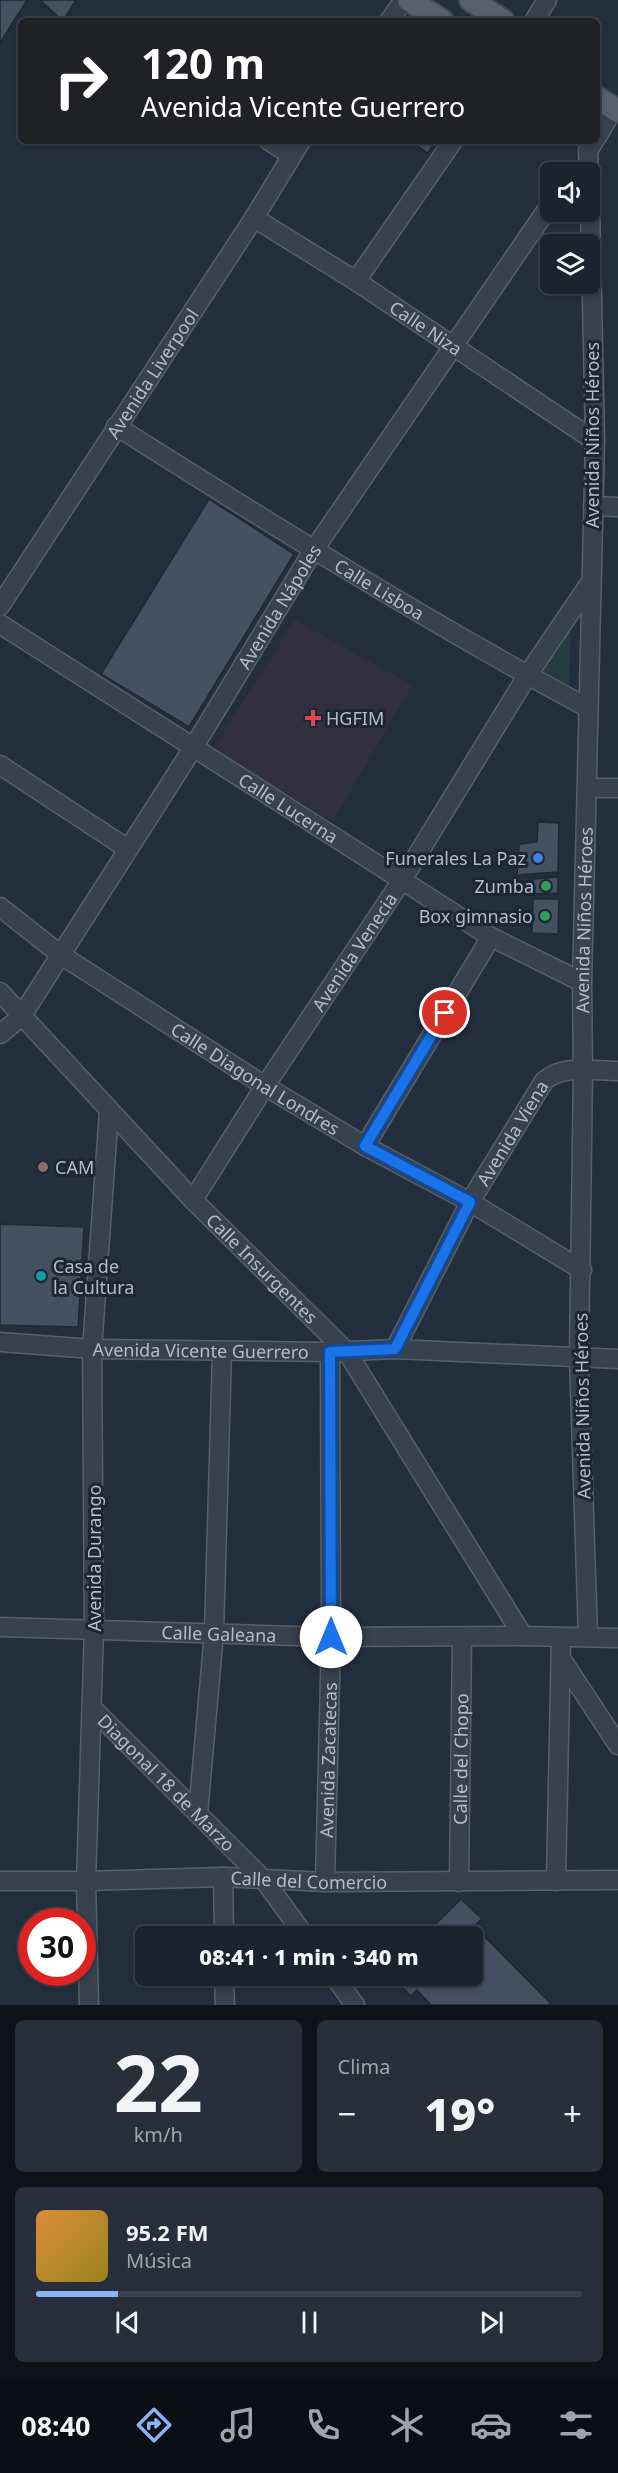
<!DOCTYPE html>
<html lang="es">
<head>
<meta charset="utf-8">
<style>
	:root { --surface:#1b232e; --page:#282f3a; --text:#f1f3f6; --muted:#a0a4aa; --line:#39404a; --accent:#8ab4f8 }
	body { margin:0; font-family:"Noto Sans",sans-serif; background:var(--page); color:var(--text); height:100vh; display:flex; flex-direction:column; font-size:22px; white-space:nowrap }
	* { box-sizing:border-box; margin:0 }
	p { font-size:20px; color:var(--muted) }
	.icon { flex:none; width:33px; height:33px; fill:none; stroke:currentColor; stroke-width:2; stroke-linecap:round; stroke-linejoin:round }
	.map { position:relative; height:2005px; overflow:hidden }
	.side { display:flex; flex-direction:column; gap:15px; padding:15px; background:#0f1319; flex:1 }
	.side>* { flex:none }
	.guide { position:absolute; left:18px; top:18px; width:582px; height:126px; border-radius:9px; box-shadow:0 3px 9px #0003,0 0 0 2px var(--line); background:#202124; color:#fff; overflow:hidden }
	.controls { position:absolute; left:540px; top:162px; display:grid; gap:12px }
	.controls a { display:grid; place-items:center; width:60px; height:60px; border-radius:9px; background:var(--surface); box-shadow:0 3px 9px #0003,0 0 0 2px var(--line); font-size:30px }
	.speed { position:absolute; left:18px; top:1908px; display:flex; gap:12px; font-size:30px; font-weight:700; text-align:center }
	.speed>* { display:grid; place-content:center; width:78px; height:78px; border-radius:50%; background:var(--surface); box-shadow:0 3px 9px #0003,0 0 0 2px var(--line); line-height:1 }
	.speed .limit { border:9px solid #d22; background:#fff; color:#111 }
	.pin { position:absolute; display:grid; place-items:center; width:51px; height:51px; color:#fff; margin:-26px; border:3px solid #fff; border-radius:50%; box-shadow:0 2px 6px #0007 }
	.me { position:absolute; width:66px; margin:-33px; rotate:0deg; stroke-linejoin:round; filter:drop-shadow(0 0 4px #0008) }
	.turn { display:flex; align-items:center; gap:21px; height:126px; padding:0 24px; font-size:27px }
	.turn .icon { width:78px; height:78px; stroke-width:2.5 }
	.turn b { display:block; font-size:42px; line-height:51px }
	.big { font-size:45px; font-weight:800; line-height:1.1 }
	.side .tile { flex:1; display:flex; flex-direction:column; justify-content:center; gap:9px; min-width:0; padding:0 21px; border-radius:9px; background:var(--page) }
	.side .dial { align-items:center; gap:0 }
	.dial b { font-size:78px; line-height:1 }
	.song { display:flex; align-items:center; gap:18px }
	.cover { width:72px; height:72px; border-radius:9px; background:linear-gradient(135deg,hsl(30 70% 55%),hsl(50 70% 35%)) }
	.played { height:6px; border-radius:3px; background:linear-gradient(90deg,var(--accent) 15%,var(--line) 15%) }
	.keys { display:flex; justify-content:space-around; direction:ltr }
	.heat { display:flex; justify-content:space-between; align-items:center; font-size:33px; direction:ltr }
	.side .tiles { flex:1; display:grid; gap:15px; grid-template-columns:1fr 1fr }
	.tile:last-child { grid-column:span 2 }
	.trip { position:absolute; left:135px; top:1926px; width:348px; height:60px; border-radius:9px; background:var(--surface); box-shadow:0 3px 9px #0003,0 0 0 2px var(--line); font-weight:800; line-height:60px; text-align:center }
	.tab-bar { display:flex; height:96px; justify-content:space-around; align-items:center; background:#0b0e12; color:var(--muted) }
	.tab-bar .icon { width:42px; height:42px }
	.tab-bar .selected { color:var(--accent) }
	.tab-bar b { font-size:27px; color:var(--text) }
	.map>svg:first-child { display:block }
	.medical { fill:#32303f }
	.green { fill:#263c3f }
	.building { fill:#455162; stroke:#1f2835; stroke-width:1.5 }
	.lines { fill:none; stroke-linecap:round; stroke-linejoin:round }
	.minor-casing { stroke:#565f6c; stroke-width:21 }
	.major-casing { stroke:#414a57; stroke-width:26 }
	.minor { stroke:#38414e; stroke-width:18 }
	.major { stroke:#56606e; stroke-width:22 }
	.route-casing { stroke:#114b97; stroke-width:15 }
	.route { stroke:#1a73e8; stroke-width:10 }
	.health-dot { fill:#e0444e; stroke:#1d2633; stroke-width:2 }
	.shop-dot { fill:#3f7fe0; stroke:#1d2633; stroke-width:2 }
	.leisure-dot { fill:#2e9e5b; stroke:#1d2633; stroke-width:2 }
	.education-dot { fill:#8d6e63; stroke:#1d2633; stroke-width:2 }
	.culture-dot { fill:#0f9aa8; stroke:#1d2633; stroke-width:2 }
	.labels { text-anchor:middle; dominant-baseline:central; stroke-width:6; stroke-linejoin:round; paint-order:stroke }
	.street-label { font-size:18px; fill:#b4bcc9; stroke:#1d2633 }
	.poi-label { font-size:18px; fill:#b4bcc9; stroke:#1d2633; text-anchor:start }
</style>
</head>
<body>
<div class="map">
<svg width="618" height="2005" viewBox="0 0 618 2005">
	<rect width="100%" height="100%" fill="#242f3e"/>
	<path class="medical" d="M295,620l117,65 -79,136 -121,-71z"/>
	<path class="green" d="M571,619l-2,70 -32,-17z"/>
	<path class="building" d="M0,0h27l-27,43z
		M40,0h36l-13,21z
		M410,141h25l-7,12z
		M209,499l85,55 -105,173 -88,-53z
		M538,822l21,1 -1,49 -41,3 2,-31 18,-2z
		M558,877v16l-25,1v-15z
		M533,899h26l-1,35 -26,-1z
		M0,1224l84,3 -6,100 -78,-2z
		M461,1899l21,20 -8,7 78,79h-121l-14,-15 -6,6 -20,-20h81v-40h-48z"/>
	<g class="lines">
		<g class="minor-casing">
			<g id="minor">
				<path d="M389,21l15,-21"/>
				<path d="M534,21l13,-21"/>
				<path d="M597,137l17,-29"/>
				<path d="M269,141l22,14"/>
				<path d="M589,172l-1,-21 6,-10"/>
				<path id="s1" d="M254,218l102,63 239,160"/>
				<path d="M356,281l97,-140"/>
				<path id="s2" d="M116,426c155,98 310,195 472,282"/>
				<path d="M593,506l25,1"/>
				<path id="s3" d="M0,606l254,-388 47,-77"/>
				<path id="s4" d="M0,624l491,313 91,45"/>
				<path d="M0,765l128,84"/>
				<path d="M587,788h31"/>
				<path id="s5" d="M0,907l61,48 204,131 100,60 105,56 112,68"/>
				<path id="s6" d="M0,992l193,208 154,152 176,284"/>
				<path id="s7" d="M0,1034l21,-17 172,-269 120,-197 237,-346"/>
				<path d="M365,1146l126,-209"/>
				<path id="s8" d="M193,1200l72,-114 137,-206 125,-204 63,-93"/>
				<path id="s9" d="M0,1342l92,7 238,3 65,-3 223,10"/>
				<path id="s10" d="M395,1349l75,-147 74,-121c19,-17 49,-10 74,-10"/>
				<path id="s11" d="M0,1627l331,10 192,-1 95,2"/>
				<path id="s12" d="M588,1637l-9,-278 4,-289 -1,-88 13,-541 -5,-237"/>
				<path d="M562,1660l56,85"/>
				<path id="s13" d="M93,1709l171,171 41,56"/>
				<path d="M198,1813l16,-180 8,-282"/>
				<path d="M223,1877l1,59"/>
				<path id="s14" d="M0,1881h86l137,-4 102,5 293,-2"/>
				<path d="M556,1881l5,-242"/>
				<path id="s15" d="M325,1882l6,-245 -1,-285"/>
				<path id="s16" d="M459,1882l3,-245"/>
				<path d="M224,1976l1,29"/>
				<path d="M334,1976l21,29"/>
				<path d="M89,2005l-3,-124 8,-252 -2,-280 17,-238"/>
			</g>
		</g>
		<g class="major-casing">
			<path id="major" d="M409,0l33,21
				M471,0l32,21
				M597,98l21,13"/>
		</g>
		<use href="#minor" class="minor"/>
		<use href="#major" class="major"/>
	</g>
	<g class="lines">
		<g class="route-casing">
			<path id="route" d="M331,1637l-1,-285 65,-3 75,-147 -105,-56 80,-133"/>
		</g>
		<use href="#route" class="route"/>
	</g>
	<path class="health-dot" d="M310 709h6v6h6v6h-6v6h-6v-6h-6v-6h6z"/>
	<circle class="shop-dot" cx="538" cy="858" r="6"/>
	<g class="leisure-dot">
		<circle cx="546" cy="886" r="6"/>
		<circle cx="545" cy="916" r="6"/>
	</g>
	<circle class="education-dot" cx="43" cy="1167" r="6"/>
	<circle class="culture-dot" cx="41" cy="1276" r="6"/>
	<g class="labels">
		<g class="street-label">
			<text stroke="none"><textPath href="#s1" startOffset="204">Calle Niza</textPath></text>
			<text stroke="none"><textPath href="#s3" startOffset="278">Avenida Liverpool</textPath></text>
			<text transform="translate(592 435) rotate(-90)">Avenida Niños Héroes</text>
			<text stroke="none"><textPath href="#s2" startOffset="310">Calle Lisboa</textPath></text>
			<text stroke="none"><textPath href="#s7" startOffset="512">Avenida Nápoles</textPath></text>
			<text stroke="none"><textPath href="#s4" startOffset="342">Calle Lucerna</textPath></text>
			<text stroke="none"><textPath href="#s12" startOffset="717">Avenida Niños Héroes</textPath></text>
			<text stroke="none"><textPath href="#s8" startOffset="296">Avenida Venecia</textPath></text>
			<text stroke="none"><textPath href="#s5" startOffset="308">Calle Diagonal Londres</textPath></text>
			<text stroke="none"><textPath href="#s10" startOffset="246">Avenida Viena</textPath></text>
			<text stroke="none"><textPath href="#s6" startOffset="381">Calle Insurgentes</textPath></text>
			<text stroke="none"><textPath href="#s9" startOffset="201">Avenida Vicente Guerrero</textPath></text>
			<text transform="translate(582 1406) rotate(-91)">Avenida Niños Héroes</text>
			<text transform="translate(94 1558) rotate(-90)">Avenida Durango</text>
			<text stroke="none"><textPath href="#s11" startOffset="219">Calle Galeana</textPath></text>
			<text stroke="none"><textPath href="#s16" startOffset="123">Calle del Chopo</textPath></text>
			<text stroke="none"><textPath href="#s15" startOffset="122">Avenida Zacatecas</textPath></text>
			<text stroke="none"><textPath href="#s13" startOffset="104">Diagonal 18 de Marzo</textPath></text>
			<text stroke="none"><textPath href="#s14" startOffset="309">Calle del Comercio</textPath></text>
		</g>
		<g class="poi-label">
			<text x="326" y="718">HGFIM</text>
			<text x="526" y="858" text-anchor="end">Funerales La Paz</text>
			<text x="534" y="886" text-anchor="end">Zumba</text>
			<text x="533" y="916" text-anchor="end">Box gimnasio</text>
			<text x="55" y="1167">CAM</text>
			<text x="53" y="1266">Casa de<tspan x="53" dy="21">la Cultura</tspan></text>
		</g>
	</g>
</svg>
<div class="controls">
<a><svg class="icon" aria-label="sound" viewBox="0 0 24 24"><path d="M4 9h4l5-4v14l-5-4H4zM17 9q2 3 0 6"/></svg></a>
<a><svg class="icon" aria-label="layers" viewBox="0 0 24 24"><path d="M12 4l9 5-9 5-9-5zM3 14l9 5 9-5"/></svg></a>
</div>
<div class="speed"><div class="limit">30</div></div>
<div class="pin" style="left:445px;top:1013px;background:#d93025"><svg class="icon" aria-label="arrive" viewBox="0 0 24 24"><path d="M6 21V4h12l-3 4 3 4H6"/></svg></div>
<svg class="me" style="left:331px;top:1637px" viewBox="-20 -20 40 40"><circle r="19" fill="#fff"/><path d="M0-13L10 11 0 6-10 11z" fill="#1a73e8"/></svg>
<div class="trip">08:41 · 1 min · 340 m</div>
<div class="guide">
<div class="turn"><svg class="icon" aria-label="right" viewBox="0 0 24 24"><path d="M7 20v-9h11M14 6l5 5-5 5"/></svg><div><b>120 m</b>Avenida Vicente Guerrero</div></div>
</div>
</div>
<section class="side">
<div class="tiles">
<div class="tile dial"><b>22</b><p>km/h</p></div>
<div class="tile"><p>Clima</p>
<div class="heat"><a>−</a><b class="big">19°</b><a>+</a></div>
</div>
<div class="tile">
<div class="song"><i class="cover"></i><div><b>95.2 FM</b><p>Música</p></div></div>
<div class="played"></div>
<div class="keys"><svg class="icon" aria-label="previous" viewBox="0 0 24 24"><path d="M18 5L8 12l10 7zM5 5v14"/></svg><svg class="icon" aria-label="pause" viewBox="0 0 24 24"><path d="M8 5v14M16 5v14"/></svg><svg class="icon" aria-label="next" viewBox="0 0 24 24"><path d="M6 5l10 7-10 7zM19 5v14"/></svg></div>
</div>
</div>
</section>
<nav class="tab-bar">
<b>08:40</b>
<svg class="icon selected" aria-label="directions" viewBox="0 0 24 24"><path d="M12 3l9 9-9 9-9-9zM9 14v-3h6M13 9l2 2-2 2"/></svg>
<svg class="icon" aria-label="music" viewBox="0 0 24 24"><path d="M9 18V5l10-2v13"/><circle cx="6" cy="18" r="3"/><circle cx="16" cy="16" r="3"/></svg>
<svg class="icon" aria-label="phone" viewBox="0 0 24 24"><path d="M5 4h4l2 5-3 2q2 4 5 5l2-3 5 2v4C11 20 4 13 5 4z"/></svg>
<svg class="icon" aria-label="climate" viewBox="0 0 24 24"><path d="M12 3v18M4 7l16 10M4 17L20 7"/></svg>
<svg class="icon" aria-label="car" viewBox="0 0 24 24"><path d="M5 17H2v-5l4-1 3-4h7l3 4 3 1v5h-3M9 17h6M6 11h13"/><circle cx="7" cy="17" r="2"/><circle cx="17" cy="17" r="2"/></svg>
<svg class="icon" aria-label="filters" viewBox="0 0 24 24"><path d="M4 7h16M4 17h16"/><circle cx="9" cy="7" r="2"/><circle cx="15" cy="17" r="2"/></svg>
</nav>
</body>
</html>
